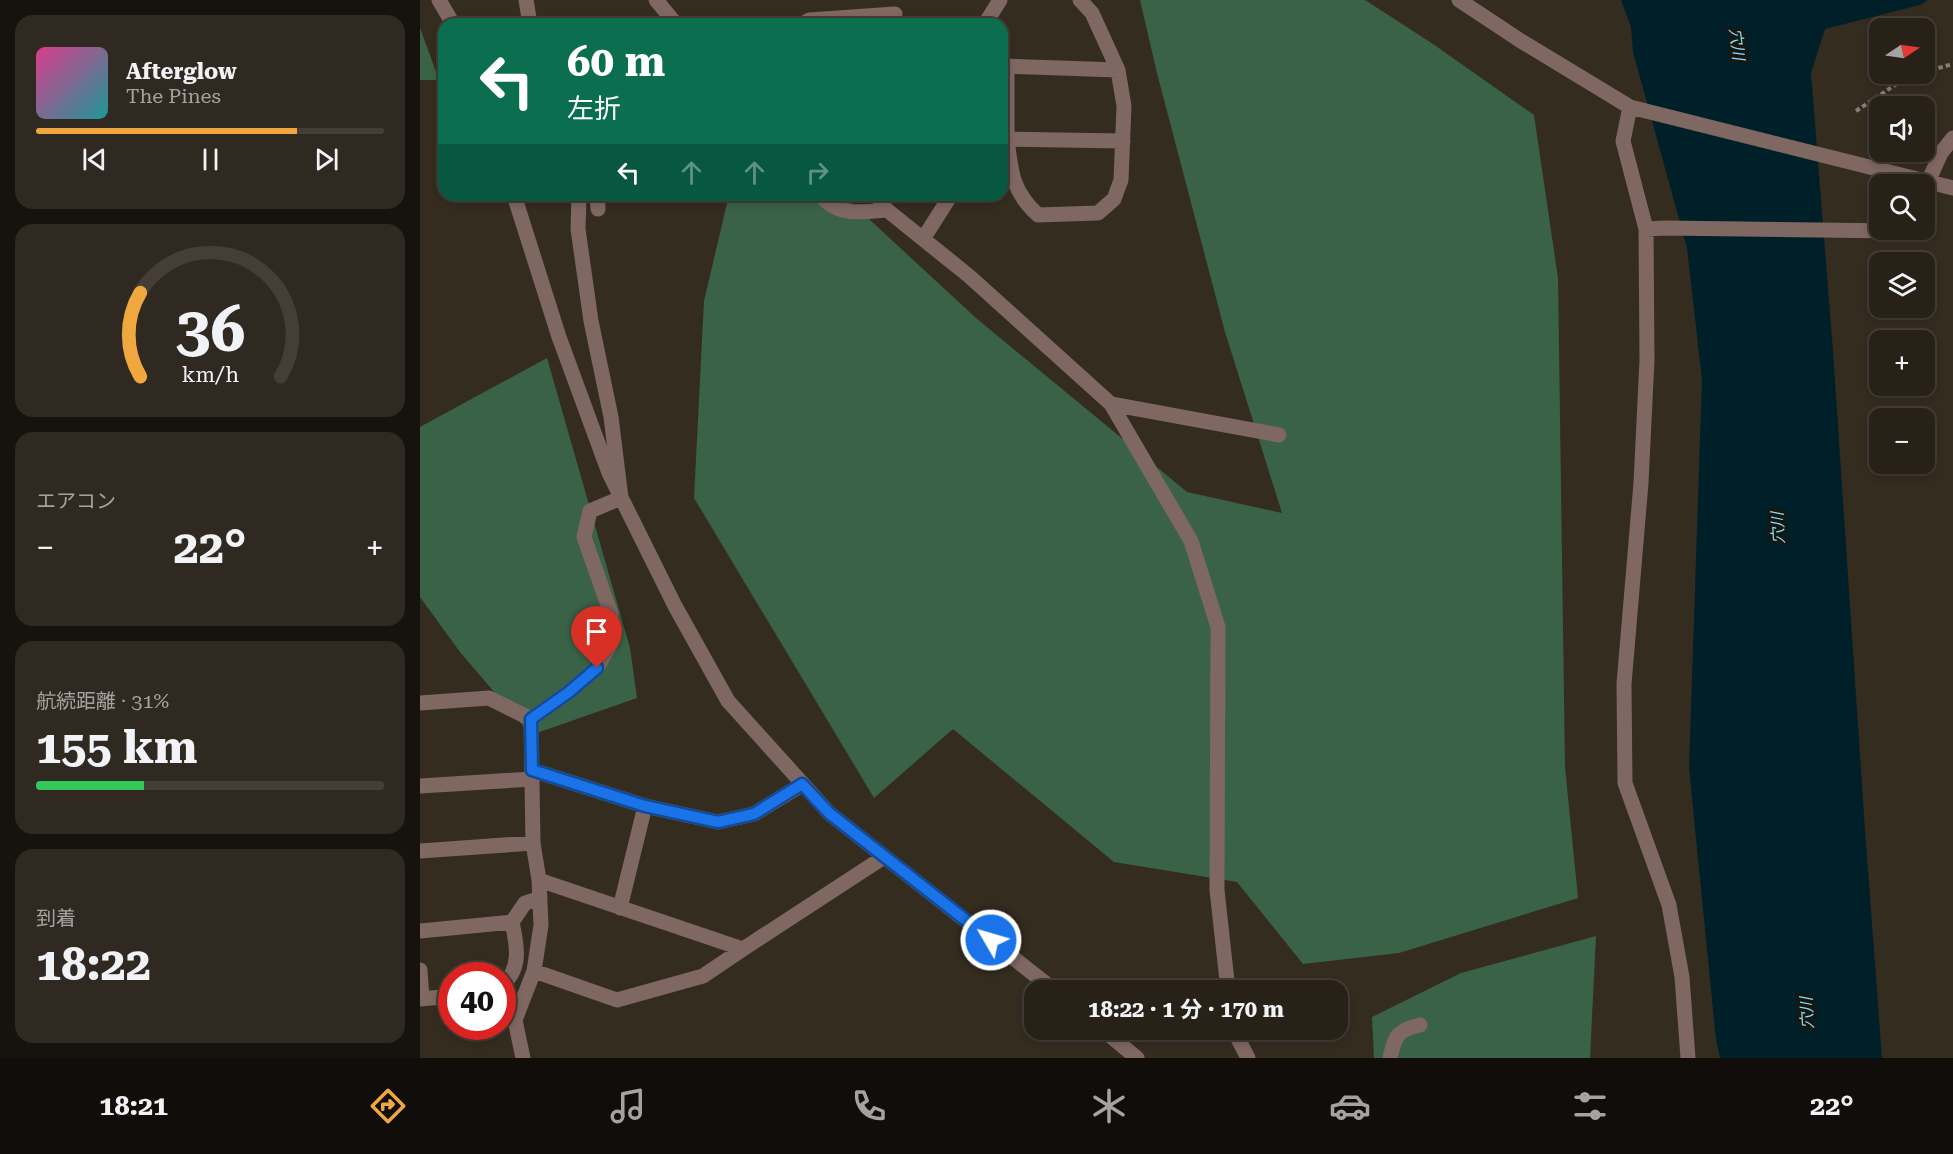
<!DOCTYPE html>
<html lang="ja">
<head>
<meta charset="utf-8">
<style>
	:root { --surface:#282118; --page:#302921; --text:#f1f3f6; --muted:#a5a3a2; --line:#443e37; --accent:#efa73e }
	body { margin:0; font-family:"Roboto Serif","Noto Sans JP",serif; background:var(--page); color:var(--text); height:100vh; display:flex; flex-direction:column; font-size:22px; white-space:nowrap }
	* { box-sizing:border-box; margin:0 }
	p { font-size:20px; color:var(--muted) }
	.icon { flex:none; width:33px; height:33px; fill:none; stroke:currentColor; stroke-width:2; stroke-linecap:round; stroke-linejoin:round }
	.map { position:relative; flex:1; overflow:hidden }
	.side { display:flex; flex-direction:column; gap:15px; padding:15px; background:#16120d; width:420px }
	.side>* { flex:none }
	.hud { position:absolute; left:18px; top:18px; width:570px; height:183px; border-radius:18px; box-shadow:0 3px 9px #0003,0 0 0 2px var(--line); background:#0b6e4f; color:#fff; overflow:hidden }
	.needle { width:39px; rotate:77deg }
	.controls { position:absolute; left:1449px; top:18px; display:grid; gap:12px }
	.controls a { display:grid; place-items:center; width:66px; height:66px; border-radius:12px; background:var(--surface); box-shadow:0 3px 9px #0003,0 0 0 2px var(--line); font-size:30px }
	.speed { position:absolute; left:18px; top:962px; display:flex; gap:12px; font-size:30px; font-weight:700; text-align:center }
	.speed>* { display:grid; place-content:center; width:78px; height:78px; border-radius:50%; background:var(--surface); box-shadow:0 3px 9px #0003,0 0 0 2px var(--line); line-height:1 }
	.speed .limit { border:9px solid #d22; background:#fff; color:#111 }
	.pin { position:absolute; display:grid; place-items:center; width:51px; height:51px; color:#fff; margin:-62px -26px; border-radius:50% 50% 50% 0; rotate:-45deg; box-shadow:0 0 6px #0007 }
	.pin .icon { rotate:45deg }
	.me { position:absolute; width:66px; margin:-33px; rotate:308deg; stroke-linejoin:round; filter:drop-shadow(0 0 4px #0008) }
	.turn { display:flex; align-items:center; gap:21px; height:126px; padding:0 30px; font-size:27px }
	.turn .icon { width:78px; height:78px; stroke-width:2.5 }
	.turn b { display:block; font-size:42px; line-height:51px }
	.lanes { display:flex; align-items:center; height:57px; padding:0 30px; background:#0003; justify-content:center; gap:30px; direction:ltr }
	.lanes .off { opacity:.35 }
	.big { font-size:45px; font-weight:700; line-height:1.1 }
	.side .widget { flex:1; display:flex; flex-direction:column; justify-content:center; gap:9px; min-width:0; padding:0 21px; border-radius:18px; background:var(--page) }
	.side .dial { align-items:center; gap:0 }
	.dial svg { height:156px; overflow:visible; fill:none; stroke:var(--line); stroke-width:7; stroke-linecap:round; text-anchor:middle }
	.dial text { fill:var(--text); stroke:none }
	.song { display:flex; align-items:center; gap:18px }
	.cover { width:72px; height:72px; border-radius:9px; background:linear-gradient(135deg,hsl(330 70% 55%),hsl(180 70% 35%)) }
	.played { height:6px; border-radius:3px; background:linear-gradient(90deg,var(--accent) 75%,var(--line) 75%) }
	.keys { display:flex; justify-content:space-around; direction:ltr }
	.heat { display:flex; justify-content:space-between; align-items:center; font-size:33px; direction:ltr }
	.charge { height:9px; border-radius:4px; background:linear-gradient(90deg,#34c759 31%,var(--line) 0) }
	.trip { position:absolute; left:604px; top:980px; width:324px; height:60px; border-radius:18px; background:var(--surface); box-shadow:0 3px 9px #0003,0 0 0 2px var(--line); font-weight:700; line-height:60px; text-align:center }
	.tab-bar { display:flex; height:96px; justify-content:space-around; align-items:center; background:#100d0a; color:var(--muted) }
	.tab-bar .icon { width:42px; height:42px }
	.tab-bar .active { color:var(--accent) }
	.tab-bar b { font-size:27px; color:var(--text) }
	main { display:flex; flex:1; min-height:0 }
	.map>svg:first-child { display:block }
	.green { fill:#3a6247 }
	.water { fill:#002029 }
	.lines { fill:none; stroke-linecap:round; stroke-linejoin:round }
	.path { stroke:#877f75; stroke-width:4; stroke-dasharray:4.5 3; stroke-linecap:butt }
	.minor { stroke:#7f6762; stroke-width:15 }
	.route-casing { stroke:#114b97; stroke-width:15 }
	.route { stroke:#1a73e8; stroke-width:10 }
	.labels { text-anchor:middle; dominant-baseline:central; stroke-width:6; stroke-linejoin:round; paint-order:stroke }
	.water-label { font-size:16px; font-style:italic; fill:#7ee0fd; stroke:#191610 }
</style>
</head>
<body>
<main>
<section class="side">
<div class="widget">
<div class="song"><i class="cover"></i><div><b>Afterglow</b><p>The Pines</p></div></div>
<div class="played"></div>
<div class="keys"><svg class="icon" aria-label="previous" viewBox="0 0 24 24"><path d="M18 5L8 12l10 7zM5 5v14"/></svg><svg class="icon" aria-label="pause" viewBox="0 0 24 24"><path d="M8 5v14M16 5v14"/></svg><svg class="icon" aria-label="next" viewBox="0 0 24 24"><path d="M6 5l10 7-10 7zM19 5v14"/></svg></div>
</div>
<div class="widget dial"><svg viewBox="0 0 100 80">
<path d="M14 69A42 42 0 1 1 86 69"/>
<path d="M14 69A42 42 0 0 1 14 26" stroke="#efa73e"/>
<text x="50" y="56" font-size="32" font-weight="700">36</text>
<text x="50" y="72" font-size="11">km/h</text>
</svg></div>
<div class="widget"><p>エアコン</p>
<div class="heat"><a>−</a><b class="big">22°</b><a>+</a></div>
</div>
<div class="widget"><p>航続距離 · 31%</p><b class="big">155 km</b><div class="charge"></div></div>
<div class="widget"><p>到着</p><b class="big">18:22</b></div>
</section>
<div class="map">
<svg width="1533" height="1058" viewBox="0 0 1533 1058">
	<rect width="100%" height="100%" fill="#352c20"/>
	<path class="green" d="M720,0h225l68,44 101,71 24,163 7,489 13,131 -179,55 -96,11 -66,-82 -123,-20 -161,-133 -79,69 -180,-300 10,-197 25,-106h114l133,123 211,174 95,21 -57,-181 -68,-259z
		M0,28l19,52h-19z
		M127,358l83,290 7,50 -106,37 -71,-83 -40,-55v-170z
		M1176,936l-6,122h-216l-2,-41 89,-44z"/>
	<path class="water" d="M1201,0h307l-8,5 -95,24 -14,44 22,278 32,479 17,228h-162l-4,-18 -27,-272 13,-388 -15,-132 -54,-196 -2,-25z"/>
	<g class="lines">
		<path class="path" d="M1504,72l29,-8
			M1436,111l54,-36 7,-1"/>
		<path class="minor" d="M19,0l14,24
			M106,0l4,24
			M236,0l20,24
			M1039,0l62,41 109,66 323,81
			M383,24l6,-4 86,-6
			M565,24l15,-24
			M582,66l116,4 -26,-57 -12,-13
			M698,70l6,36 -3,74 -7,19 -16,14 -60,2c-26,-24 -27,-43 -31,-76l116,2
			M1210,107l-7,34 23,88 1,131 -6,123 -17,201 1,99 44,122 13,72 6,81
			M587,139v-73
			M1508,182l13,-29 12,-15
			M94,195l45,142 50,136 66,133 53,95 101,112 225,177
			M159,195l-1,34 13,92 20,96 10,81 -31,13 -6,26 27,77v29l-14,25 -28,24 -38,27 2,124 6,37 204,69 141,-92
			M177,195l1,14
			M401,195c16,22 42,17 66,15
			M456,195l11,15 82,66 142,128 80,137 27,86 -1,263 11,100
			M1226,229l19,-1 231,3
			M503,239l28,-44
			M691,404l168,31
			M0,703l69,-5 42,21
			M112,770l113,36
			M0,786l112,-7
			M0,851l113,-8
			M119,880l2,45 -7,46 83,29 86,-24 40,-27
			M200,908l25,-102 73,16 36,-8 49,-30
			M0,931l92,-9 13,-19 15,-5
			M0,970l2,28
			M82,985c20,-16 15,-40 10,-63
			M0,999l32,-3
			M682,1029l35,29
			M813,1029l15,29
			M103,1058l-8,-38 19,-49
			M970,1058c5,-22 7,-28 30,-33"/>
	</g>
	<g class="lines">
		<g class="route-casing">
			<path id="route" d="M177,668l-28,24 -38,27 1,51 113,36 73,16 36,-8 48,-30 27,29 162,127"/>
		</g>
		<use href="#route" class="route"/>
	</g>
	<g class="labels">
		<g class="water-label">
			<text transform="translate(1317 44) rotate(83)">穴川</text>
			<text transform="translate(1358 528) rotate(-93)">穴川</text>
			<text transform="translate(1387 1013) rotate(-93)">穴川</text>
		</g>
	</g>
</svg>
<div class="controls">
<a><svg class="needle" viewBox="-14 -14 28 28"><path d="M0-13l5 13h-10z" fill="#e53935"/><path d="M0 13l5-13h-10z" fill="#a5a3a2"/></svg></a>
<a><svg class="icon" aria-label="sound" viewBox="0 0 24 24"><path d="M4 9h4l5-4v14l-5-4H4zM17 9q2 3 0 6"/></svg></a>
<a><svg class="icon" aria-label="search" viewBox="0 0 24 24"><circle cx="10" cy="10" r="6"/><path d="M15 15l6 6"/></svg></a>
<a><svg class="icon" aria-label="layers" viewBox="0 0 24 24"><path d="M12 4l9 5-9 5-9-5zM3 14l9 5 9-5"/></svg></a>
<a>+</a>
<a>−</a>
</div>
<div class="speed"><div class="limit">40</div></div>
<div class="pin" style="left:177px;top:668px;background:#d93025"><svg class="icon" aria-label="arrive" viewBox="0 0 24 24"><path d="M6 21V4h12l-3 4 3 4H6"/></svg></div>
<svg class="me" style="left:571px;top:940px" viewBox="-20 -20 40 40"><circle r="17" fill="#1a73e8" stroke="#fff" stroke-width="3"/><path d="M0-11L8 9 0 5-8 9z" fill="#fff"/></svg>
<div class="trip">18:22 · 1 分 · 170 m</div>
<div class="hud">
<div class="turn"><svg class="icon" aria-label="left" viewBox="0 0 24 24"><path d="M17 20v-9H6M10 6l-5 5 5 5"/></svg><div><b>60 m</b>左折</div></div>
<div class="lanes"><svg class="icon" aria-label="left" viewBox="0 0 24 24"><path d="M17 20v-9H6M10 6l-5 5 5 5"/></svg><svg class="icon off" aria-label="ahead" viewBox="0 0 24 24"><path d="M12 20V5M6 11l6-6 6 6"/></svg><svg class="icon off" aria-label="ahead" viewBox="0 0 24 24"><path d="M12 20V5M6 11l6-6 6 6"/></svg><svg class="icon off" aria-label="right" viewBox="0 0 24 24"><path d="M7 20v-9h11M14 6l5 5-5 5"/></svg></div>
</div>
</div>
</main>
<nav class="tab-bar">
<b>18:21</b>
<svg class="icon active" aria-label="directions" viewBox="0 0 24 24"><path d="M12 3l9 9-9 9-9-9zM9 14v-3h6M13 9l2 2-2 2"/></svg>
<svg class="icon" aria-label="music" viewBox="0 0 24 24"><path d="M9 18V5l10-2v13"/><circle cx="6" cy="18" r="3"/><circle cx="16" cy="16" r="3"/></svg>
<svg class="icon" aria-label="phone" viewBox="0 0 24 24"><path d="M5 4h4l2 5-3 2q2 4 5 5l2-3 5 2v4C11 20 4 13 5 4z"/></svg>
<svg class="icon" aria-label="climate" viewBox="0 0 24 24"><path d="M12 3v18M4 7l16 10M4 17L20 7"/></svg>
<svg class="icon" aria-label="car" viewBox="0 0 24 24"><path d="M5 17H2v-5l4-1 3-4h7l3 4 3 1v5h-3M9 17h6M6 11h13"/><circle cx="7" cy="17" r="2"/><circle cx="17" cy="17" r="2"/></svg>
<svg class="icon" aria-label="filters" viewBox="0 0 24 24"><path d="M4 7h16M4 17h16"/><circle cx="9" cy="7" r="2"/><circle cx="15" cy="17" r="2"/></svg>
<b>22°</b>
</nav>
</body>
</html>
